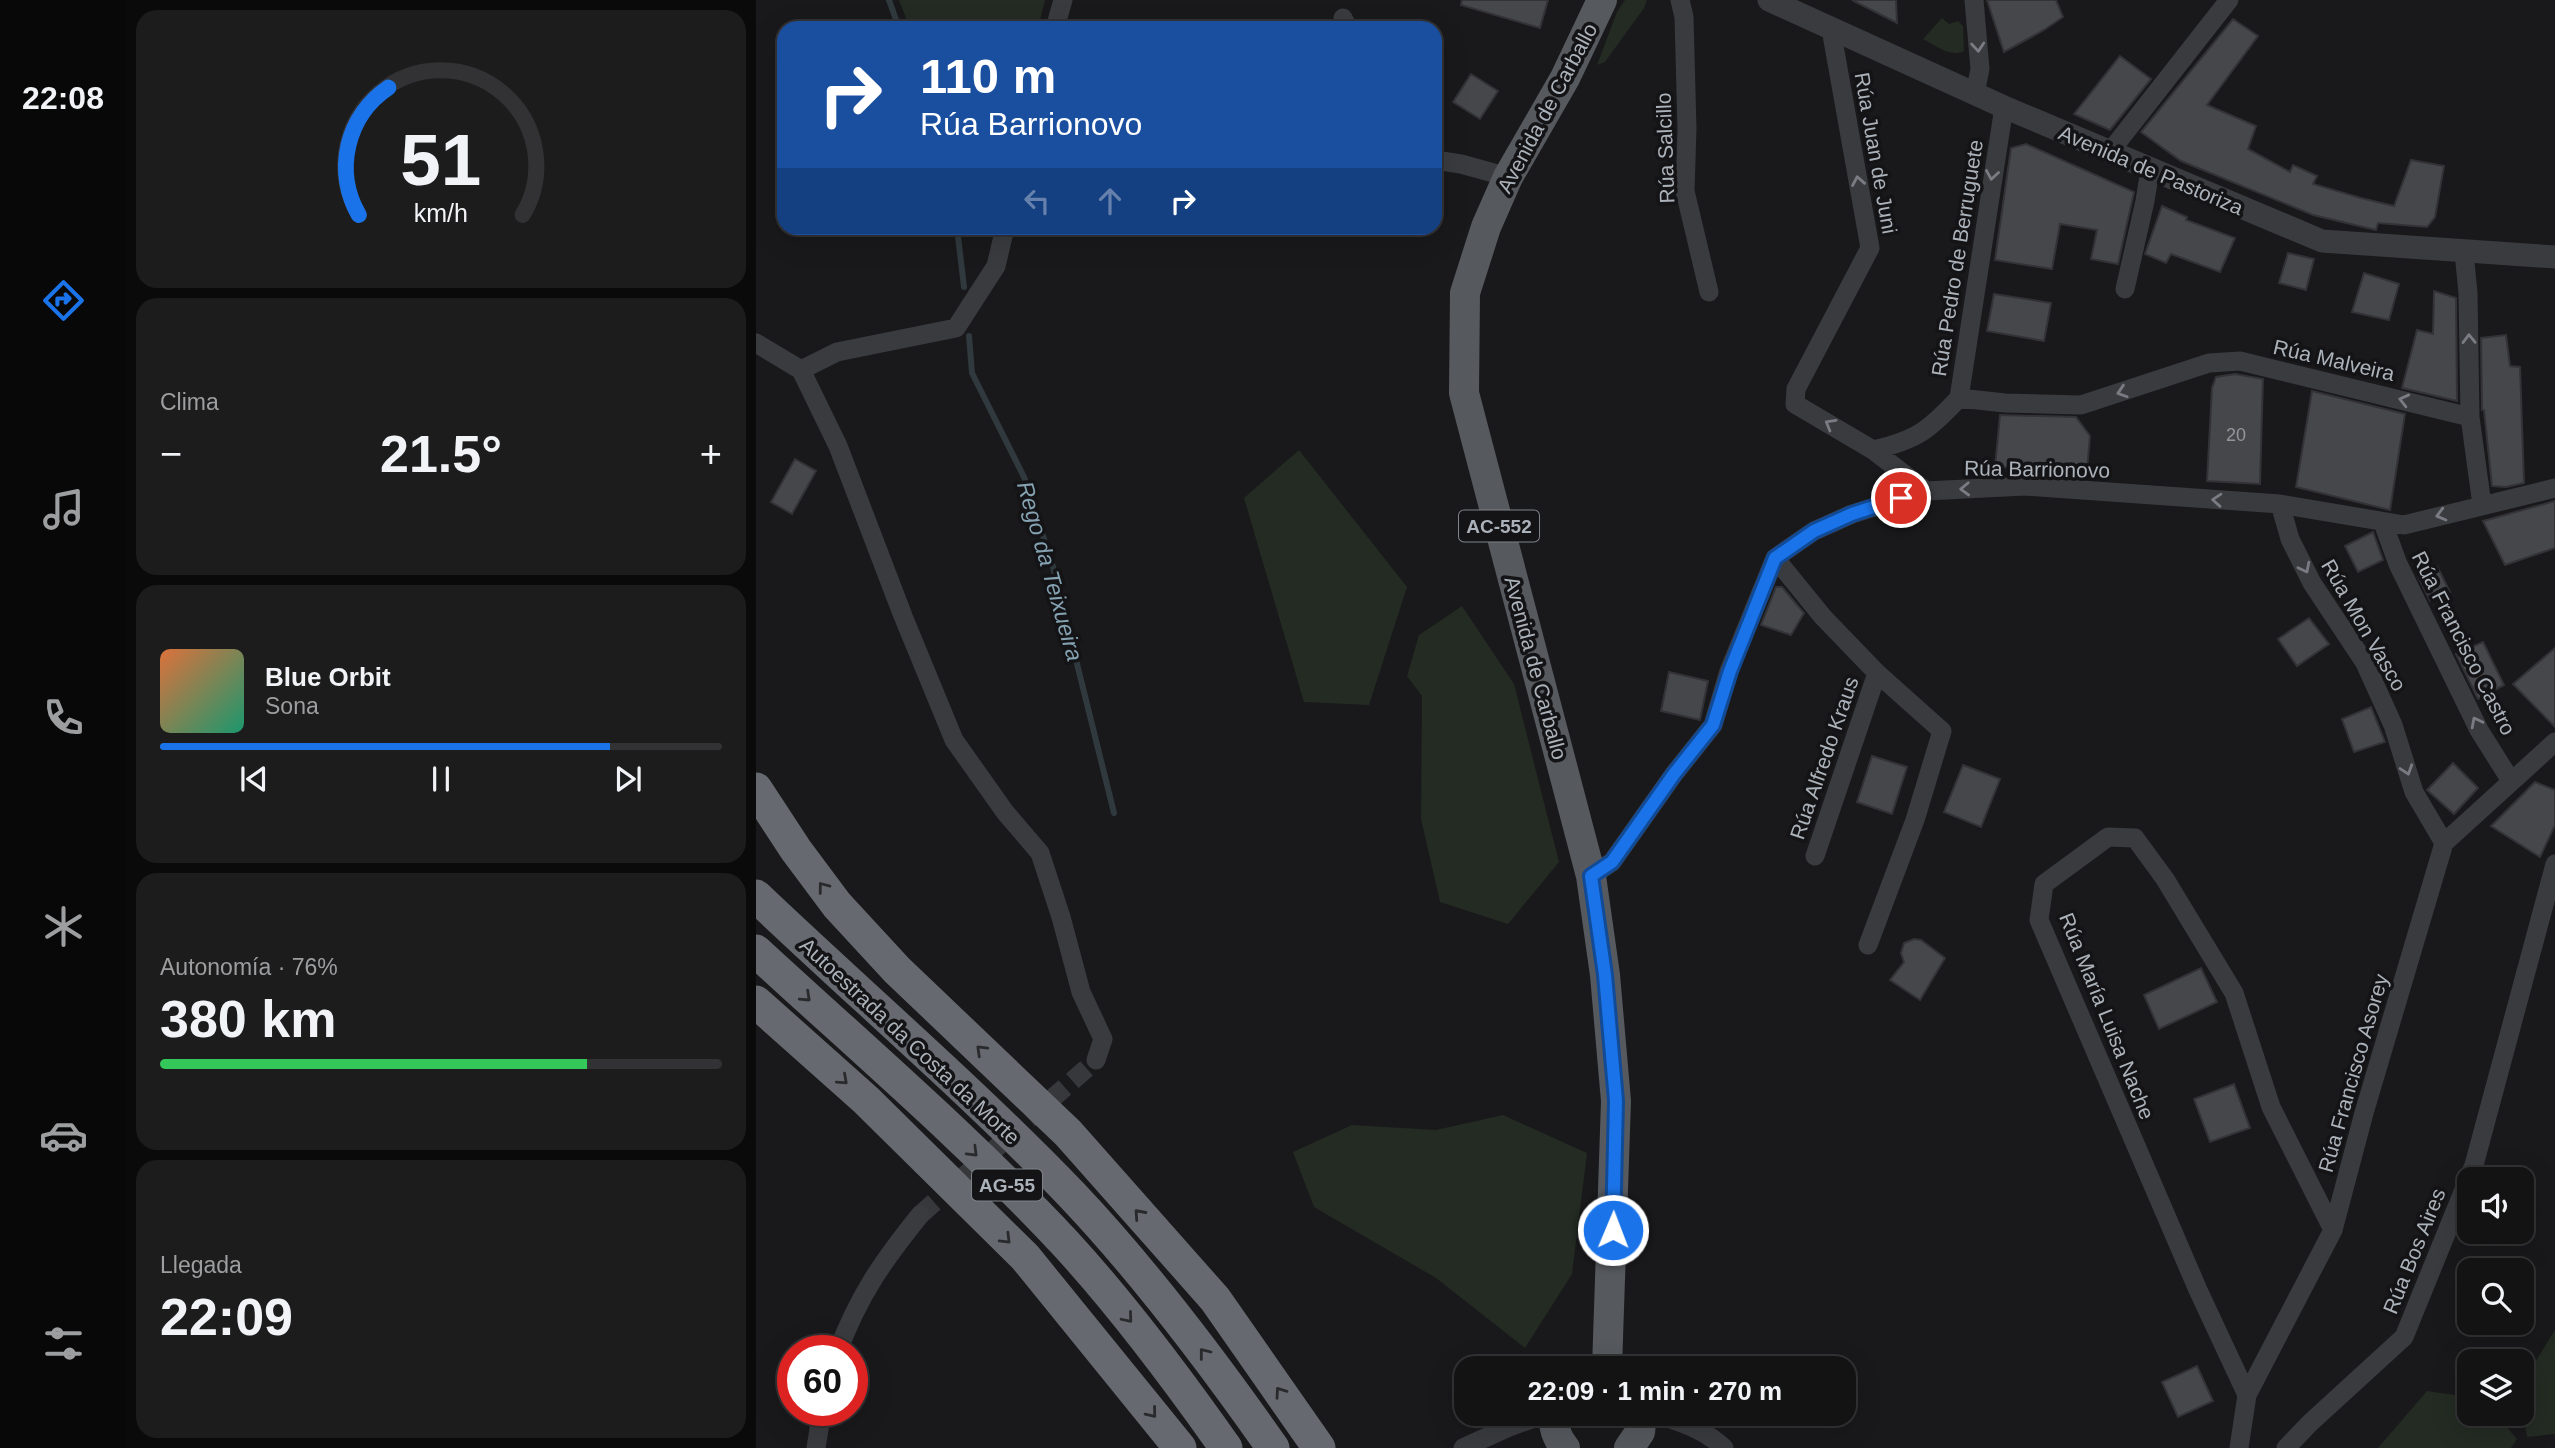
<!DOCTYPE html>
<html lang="es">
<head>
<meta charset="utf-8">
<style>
	:root { --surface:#131314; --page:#1c1c1d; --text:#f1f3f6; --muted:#9d9ea0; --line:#323234; --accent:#1a73e8 }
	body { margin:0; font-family:Arial,sans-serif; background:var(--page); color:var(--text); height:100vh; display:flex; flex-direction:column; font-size:26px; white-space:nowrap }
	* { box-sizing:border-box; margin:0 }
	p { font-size:23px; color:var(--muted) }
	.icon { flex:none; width:38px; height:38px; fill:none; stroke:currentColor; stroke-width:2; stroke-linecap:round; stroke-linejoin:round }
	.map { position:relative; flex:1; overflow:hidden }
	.drawer { display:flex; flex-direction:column; gap:10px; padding:10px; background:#0a0a0b; width:630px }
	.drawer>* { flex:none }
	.guide { position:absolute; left:21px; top:21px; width:665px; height:214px; border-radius:21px; box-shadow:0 7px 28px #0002,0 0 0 2px var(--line); background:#1a4fa0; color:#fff; overflow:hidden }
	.fabs { position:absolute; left:1701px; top:1167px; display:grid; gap:14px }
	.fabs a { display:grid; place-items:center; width:77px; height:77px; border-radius:14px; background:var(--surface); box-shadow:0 7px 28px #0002,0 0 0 2px var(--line); font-size:35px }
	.speed { position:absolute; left:21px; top:1335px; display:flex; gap:14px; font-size:35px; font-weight:700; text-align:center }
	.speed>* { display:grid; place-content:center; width:91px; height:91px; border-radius:50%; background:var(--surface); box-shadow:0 7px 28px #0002,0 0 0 2px var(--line); line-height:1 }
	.speed .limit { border:10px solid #d22; background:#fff; color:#111 }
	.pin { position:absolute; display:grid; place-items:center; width:60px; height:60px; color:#fff; margin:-30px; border:4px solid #fff; border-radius:50%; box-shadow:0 2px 7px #0007 }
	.me { position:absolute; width:77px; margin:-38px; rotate:1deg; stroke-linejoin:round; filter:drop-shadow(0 0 5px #0008) }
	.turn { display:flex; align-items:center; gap:24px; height:147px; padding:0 28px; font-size:32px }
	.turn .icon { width:91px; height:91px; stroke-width:2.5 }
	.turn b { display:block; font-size:49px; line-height:60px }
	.lanes { display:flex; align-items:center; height:66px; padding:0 28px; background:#0003; justify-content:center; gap:35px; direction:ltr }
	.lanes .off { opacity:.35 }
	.big { font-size:52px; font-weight:800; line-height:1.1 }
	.drawer .widget { flex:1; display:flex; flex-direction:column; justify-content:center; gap:10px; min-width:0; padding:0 24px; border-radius:21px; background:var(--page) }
	.drawer .dial { align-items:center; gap:0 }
	.dial svg { height:182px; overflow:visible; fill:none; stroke:var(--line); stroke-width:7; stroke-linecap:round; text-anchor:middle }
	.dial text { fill:var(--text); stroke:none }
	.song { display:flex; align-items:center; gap:21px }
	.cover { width:84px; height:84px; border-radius:10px; background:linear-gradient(135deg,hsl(20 70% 55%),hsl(160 70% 35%)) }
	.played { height:7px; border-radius:4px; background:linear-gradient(90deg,var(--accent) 80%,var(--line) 80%) }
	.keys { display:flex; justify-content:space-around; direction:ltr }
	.heat { display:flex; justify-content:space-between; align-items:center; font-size:38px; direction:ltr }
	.charge { height:10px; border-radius:5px; background:linear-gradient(90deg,#34c759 76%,var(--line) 0) }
	.trip { position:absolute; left:698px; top:1356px; width:402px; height:70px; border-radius:21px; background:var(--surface); box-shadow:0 7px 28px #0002,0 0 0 2px var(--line); font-weight:800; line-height:70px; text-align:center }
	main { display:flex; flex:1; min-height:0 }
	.dock { display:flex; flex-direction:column; width:126px; justify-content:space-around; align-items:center; background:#080808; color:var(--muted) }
	.dock .icon { width:49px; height:49px }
	.dock .on { color:var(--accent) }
	.dock b { font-size:32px; color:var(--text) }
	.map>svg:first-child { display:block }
	.green { fill:#232b23 }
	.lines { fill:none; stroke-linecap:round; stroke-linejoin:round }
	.stream { stroke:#2f393e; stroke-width:6 }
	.building { fill:#46474b; stroke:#333337; stroke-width:2 }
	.minor-tunnel { stroke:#36383b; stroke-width:19; stroke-dasharray:19 10; stroke-linecap:butt }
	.minor { stroke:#3a3b3f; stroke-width:19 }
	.tertiary { stroke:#3a3b3f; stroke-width:23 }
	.primary { stroke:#56595e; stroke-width:30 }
	.motorway { stroke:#666a70; stroke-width:33 }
	.oneway { stroke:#797c83 }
	.oneway2 { stroke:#282a2c }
	.route-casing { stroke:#114b97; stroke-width:18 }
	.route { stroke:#1a73e8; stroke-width:12 }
	.labels { text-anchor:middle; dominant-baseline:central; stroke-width:7; stroke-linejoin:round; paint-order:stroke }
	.number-label { font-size:18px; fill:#92979e }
	.shield { fill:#141416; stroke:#7e8389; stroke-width:2 }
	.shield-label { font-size:19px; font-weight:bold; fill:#acb2ba }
	.street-label { font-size:21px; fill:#acb2ba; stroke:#141416 }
	.water-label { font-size:23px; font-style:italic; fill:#85a2b2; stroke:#141416 }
</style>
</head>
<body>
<main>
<nav class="dock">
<b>22:08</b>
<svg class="icon on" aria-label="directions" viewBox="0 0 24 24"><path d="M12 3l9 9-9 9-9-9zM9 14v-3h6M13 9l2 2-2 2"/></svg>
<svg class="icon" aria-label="music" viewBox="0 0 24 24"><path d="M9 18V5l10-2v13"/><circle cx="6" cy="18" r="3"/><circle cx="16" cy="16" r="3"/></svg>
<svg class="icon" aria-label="phone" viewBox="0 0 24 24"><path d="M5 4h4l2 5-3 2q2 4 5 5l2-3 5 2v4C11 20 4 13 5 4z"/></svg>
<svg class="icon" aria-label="climate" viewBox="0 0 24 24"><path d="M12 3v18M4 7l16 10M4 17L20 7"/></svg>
<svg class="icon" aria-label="car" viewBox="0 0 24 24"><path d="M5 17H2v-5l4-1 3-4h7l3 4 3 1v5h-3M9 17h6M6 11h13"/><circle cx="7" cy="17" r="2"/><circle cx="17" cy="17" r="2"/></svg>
<svg class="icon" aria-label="filters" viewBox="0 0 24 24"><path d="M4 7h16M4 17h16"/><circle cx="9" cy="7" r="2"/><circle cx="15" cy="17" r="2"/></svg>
</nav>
<section class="drawer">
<div class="widget dial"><svg viewBox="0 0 100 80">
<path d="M14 69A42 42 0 1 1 86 69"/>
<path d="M14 69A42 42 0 0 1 27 13" stroke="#1a73e8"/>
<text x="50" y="56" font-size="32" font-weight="700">51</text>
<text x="50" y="72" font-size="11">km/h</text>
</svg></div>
<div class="widget"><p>Clima</p>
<div class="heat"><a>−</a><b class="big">21.5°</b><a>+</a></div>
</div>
<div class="widget">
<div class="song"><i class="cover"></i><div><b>Blue Orbit</b><p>Sona</p></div></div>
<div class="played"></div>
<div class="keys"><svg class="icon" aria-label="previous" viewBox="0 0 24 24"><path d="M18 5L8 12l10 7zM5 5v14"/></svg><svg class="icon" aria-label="pause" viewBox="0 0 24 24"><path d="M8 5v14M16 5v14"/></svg><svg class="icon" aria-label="next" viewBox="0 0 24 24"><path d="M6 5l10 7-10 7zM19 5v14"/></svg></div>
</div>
<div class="widget"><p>Autonomía · 76%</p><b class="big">380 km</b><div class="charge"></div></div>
<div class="widget"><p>Llegada</p><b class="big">22:09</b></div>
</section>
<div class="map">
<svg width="1799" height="1448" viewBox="0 0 1799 1448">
	<rect width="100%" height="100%" fill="#19191b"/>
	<path class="green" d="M143,0h146l-7,28h-128z
		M869,0h22l-3,8 -39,54 -8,3 20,-53z
		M1186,18l7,6 9,-3 5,5 1,25c-14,7 -29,-6 -41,-12z
		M543,450l108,137 -38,118 -65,-3 -60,-204z
		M706,606l52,78 45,178 -51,62 -68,-22 -19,-83 1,-123 -15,-20 12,-41z
		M747,1115l84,38 -15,121 -47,74 -89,-70 -122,-71 -21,-55 59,-27 84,5z
		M1799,1330v104l-28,3 -5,-32v-22z
		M1671,1391l42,6v17h26l22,25 -6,9h-133z"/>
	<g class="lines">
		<path class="stream" d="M133,0l10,28
			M201,228l7,59
			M213,336l3,37 52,104 29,90 61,246"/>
	</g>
	<path class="building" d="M706,0h86l-8,28 -79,-23z
		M1096,0h44l1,23z
		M1231,0h69l7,17 -19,13 -40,22z
		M1477,19l25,17 -51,69 49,21 -8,23 42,23 3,-7 24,11 -4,8 48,14 33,8 17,-46 33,6 -9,51 -8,10 -49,-4 -2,7 -63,-15 -132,-54 -40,-29z
		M1364,56l31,23 -41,51 -36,-16z
		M715,74l27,17 -18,28 -27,-17z
		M1270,144l108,48 -16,72 -27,-5 6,-29 -37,-6 -8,45 -57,-9 16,-112z
		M1406,206l25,11 -1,3 49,18 -15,34 -49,-18 -5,9 -21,-9z
		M1532,253l26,6 -8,31 -27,-7z
		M1608,273l35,11 -10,36 -37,-8z
		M1678,291l22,7 1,103 -55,-13 15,-58 16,4z
		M1238,294l57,9 -7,38 -57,-10z
		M1750,335l4,31 10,1 4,116 -18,4 -14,-1 -8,-76h-2l-1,-72z
		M1479,374l28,5 -3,105 -53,-3 5,-93 4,-11z
		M1556,391l93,23 -15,96 -94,-23z
		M1244,415l76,2 14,19 -3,33 -92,-2z
		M39,459l21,12 -24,43 -21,-12z
		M1799,501v47l-50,17 -22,-44z
		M1617,532l10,28 -25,12 -13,-26z
		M1681,566l13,26 -20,9 -12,-25z
		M1020,587h6l22,26 -13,22 -30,-10z
		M1553,618l20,26 -32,22 -19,-27z
		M1727,642l21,43 -26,14 -22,-45z
		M1799,648v79l-42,-43z
		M913,672l39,9 -8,39 -39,-9z
		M1615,707l14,35 -31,10 -12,-33z
		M1116,756l35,11 -15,47 -35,-12z
		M1697,763l25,25 -24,26 -27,-24z
		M1207,765l37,14 -19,48 -37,-15z
		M1779,782l20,8v35l-15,32 -49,-31z
		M1158,939l7,1 24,18 -25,42 -30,-20 14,-18 -3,-9 3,-10z
		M1445,968l16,34 -58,27 -15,-34z
		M1478,1084l16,44 -40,14 -16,-43z
		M1441,1366l16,35 -35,16 -16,-35z"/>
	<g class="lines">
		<path class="minor-tunnel" d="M164,1215l176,-155"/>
		<path class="minor" d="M924,0l4,17 3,112 -2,62 24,101
			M1218,0l6,69 -5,25
			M587,18l5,10
			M299,28l8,-28
			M1075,29l39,219 -74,141 -1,15 78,46 53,41
			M1353,153l120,-153
			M679,160l26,4 47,13
			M1708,252l4,41 2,124 12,88
			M1369,289l20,-88 5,-31
			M0,343l45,27 37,76 65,170 51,124 51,72 35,41 21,64 20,75 22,47 -7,21
			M45,370l36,-18 119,-24 40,-62 9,-38
			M1203,398l46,5 76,2 128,-42 31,-2 230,56
			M1117,450c44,-10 56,-20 86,-52l45,-291
			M1524,504l10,35 22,44 53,80 28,62 21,67 30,51
			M1627,523l15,41 81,166 32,51
			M1019,558l48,59 54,56 65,58 -27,89 -47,125
			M1059,856l62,-183
			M835,876l21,-14 62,-88 39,-49 16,-54 46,-113 39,-27 38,-17 74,-23 99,-5 255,18 124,21 151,-37
			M82,1351c21,-56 45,-90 82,-136
			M1491,1395l-49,-105 -159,-370 5,-36 64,-47 27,1 30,41 69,114 37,114 62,123
			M900,1414c26,9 48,15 68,34
			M60,1448l6,-38
			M707,1448l46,-21 37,-13
			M1483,1448l8,-53 86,-165 31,-117 80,-270 111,-101
			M1530,1448l24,-25 94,-86 70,-172 81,-301"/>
		<path class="tertiary" d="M1013,0l235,107 318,134 233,16"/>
		<path class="primary" d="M846,0l-37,78 -57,99 -22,50 -21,66 -1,100 127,483 14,99 11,126 -9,267
			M797,1414c1,14 3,23 12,34
			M873,1448l11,-16 2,-18"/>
		<path class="motorway" d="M0,789l40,61 41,55 60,65 171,163 147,166 104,149
			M0,896c105,100 215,194 316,299 73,77 140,166 201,253
			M0,951c104,96 213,189 309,292 59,64 111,134 161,205
			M0,1002l110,98 159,157 155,191"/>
	</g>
	<defs><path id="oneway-chevron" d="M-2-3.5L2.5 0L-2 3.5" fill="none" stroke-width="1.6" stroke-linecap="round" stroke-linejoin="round" transform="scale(1.75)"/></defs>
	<g class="oneway">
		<use href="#oneway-chevron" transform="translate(1222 47) rotate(85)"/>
		<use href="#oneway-chevron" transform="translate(1236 175) rotate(99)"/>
		<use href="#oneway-chevron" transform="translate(1102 181) rotate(-100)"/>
		<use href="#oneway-chevron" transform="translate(1713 339) rotate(-91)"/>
		<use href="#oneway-chevron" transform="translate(1366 392) rotate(162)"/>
		<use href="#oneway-chevron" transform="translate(1648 400) rotate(-166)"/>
		<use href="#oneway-chevron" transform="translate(1074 424) rotate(-150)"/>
		<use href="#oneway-chevron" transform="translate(1209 489) rotate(178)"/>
		<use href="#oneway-chevron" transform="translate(1461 500) rotate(-176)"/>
		<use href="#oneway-chevron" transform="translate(1685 515) rotate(165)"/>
		<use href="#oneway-chevron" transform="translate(1549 568) rotate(63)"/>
		<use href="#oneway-chevron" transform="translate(1720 722) rotate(-117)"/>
		<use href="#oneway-chevron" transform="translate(1651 770) rotate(72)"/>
	</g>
	<g class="oneway2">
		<use href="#oneway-chevron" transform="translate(67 887) rotate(-127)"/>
		<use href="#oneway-chevron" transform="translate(50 997) rotate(43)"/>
		<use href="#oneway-chevron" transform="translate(225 1050) rotate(-136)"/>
		<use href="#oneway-chevron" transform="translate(87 1080) rotate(42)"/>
		<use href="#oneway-chevron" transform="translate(217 1152) rotate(45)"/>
		<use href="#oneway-chevron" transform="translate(383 1214) rotate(-132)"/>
		<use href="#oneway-chevron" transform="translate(250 1239) rotate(45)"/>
		<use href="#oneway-chevron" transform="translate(372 1318) rotate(50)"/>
		<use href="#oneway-chevron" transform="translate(448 1353) rotate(-128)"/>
		<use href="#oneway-chevron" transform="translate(524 1392) rotate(-125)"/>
		<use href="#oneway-chevron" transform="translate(396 1413) rotate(51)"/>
	</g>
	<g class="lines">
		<g class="route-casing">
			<path id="route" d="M857,1230l3,-129 -11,-126 -14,-99 21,-14 62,-88 39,-49 17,-54 45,-113 39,-27 38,-17 49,-16"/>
		</g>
		<use href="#route" class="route"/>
	</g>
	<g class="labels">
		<g class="number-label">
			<text x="1480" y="435">20</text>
		</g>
		<g class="shield">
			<rect x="703" y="510.5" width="80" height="31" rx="5"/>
			<rect x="216" y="1169.5" width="70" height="31" rx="5"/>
		</g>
		<g class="shield-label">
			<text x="743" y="526">AC-552</text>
			<text x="251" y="1185">AG-55</text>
		</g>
		<g class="street-label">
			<text transform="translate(791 108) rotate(-62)">Avenida de Carballo</text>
			<text transform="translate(909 148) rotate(-92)">Rúa Salcillo</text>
			<text transform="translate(1120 153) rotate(80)">Rúa Juan de Juni</text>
			<text transform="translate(1395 170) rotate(23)">Avenida de Pastoriza</text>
			<text transform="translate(1201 258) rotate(-81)">Rúa Pedro de Berruguete</text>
			<text transform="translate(1578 360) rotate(13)">Rúa Malveira</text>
			<text transform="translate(1281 469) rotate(1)">Rúa Barrionovo</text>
			<text transform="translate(1608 625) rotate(60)">Rúa Mon Vasco</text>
			<text transform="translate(1708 643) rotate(63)">Rúa Francisco Castro</text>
			<text transform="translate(780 668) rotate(75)">Avenida de Carballo</text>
			<text transform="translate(1068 758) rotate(-71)">Rúa Alfredo Kraus</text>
			<text transform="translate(1351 1016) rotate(68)">Rúa María Luisa Nache</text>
			<text transform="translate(154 1041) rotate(43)">Autoestrada da Costa da Morte</text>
			<text transform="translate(1597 1073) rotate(-74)">Rúa Francisco Asorey</text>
			<text transform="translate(1658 1251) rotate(-68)">Rúa Bos Aires</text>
		</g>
		<g class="water-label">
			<text transform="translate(294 571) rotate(74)">Rego da Teixueira</text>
		</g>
	</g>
</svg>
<div class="fabs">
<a><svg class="icon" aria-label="sound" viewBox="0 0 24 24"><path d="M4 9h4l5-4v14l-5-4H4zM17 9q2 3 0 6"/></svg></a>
<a><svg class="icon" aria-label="search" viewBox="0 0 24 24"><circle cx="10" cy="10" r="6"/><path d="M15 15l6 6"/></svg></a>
<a><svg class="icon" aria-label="layers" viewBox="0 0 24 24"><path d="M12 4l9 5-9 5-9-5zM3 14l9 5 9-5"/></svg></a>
</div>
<div class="speed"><div class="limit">60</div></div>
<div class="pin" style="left:1145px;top:498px;background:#d93025"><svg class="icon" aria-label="arrive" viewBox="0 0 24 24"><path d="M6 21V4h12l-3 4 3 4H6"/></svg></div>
<svg class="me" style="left:857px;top:1230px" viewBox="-20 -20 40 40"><circle r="17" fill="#1a73e8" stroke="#fff" stroke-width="3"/><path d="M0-11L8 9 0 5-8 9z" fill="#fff"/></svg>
<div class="trip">22:09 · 1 min · 270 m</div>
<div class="guide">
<div class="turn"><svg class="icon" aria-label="right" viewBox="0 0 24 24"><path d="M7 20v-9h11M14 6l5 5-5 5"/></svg><div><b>110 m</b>Rúa Barrionovo</div></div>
<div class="lanes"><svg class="icon off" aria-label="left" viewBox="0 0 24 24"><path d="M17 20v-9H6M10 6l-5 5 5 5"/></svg><svg class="icon off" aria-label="ahead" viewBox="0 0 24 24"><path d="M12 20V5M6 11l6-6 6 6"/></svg><svg class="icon" aria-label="right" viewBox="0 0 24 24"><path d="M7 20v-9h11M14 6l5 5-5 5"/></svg></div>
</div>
</div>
</main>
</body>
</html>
